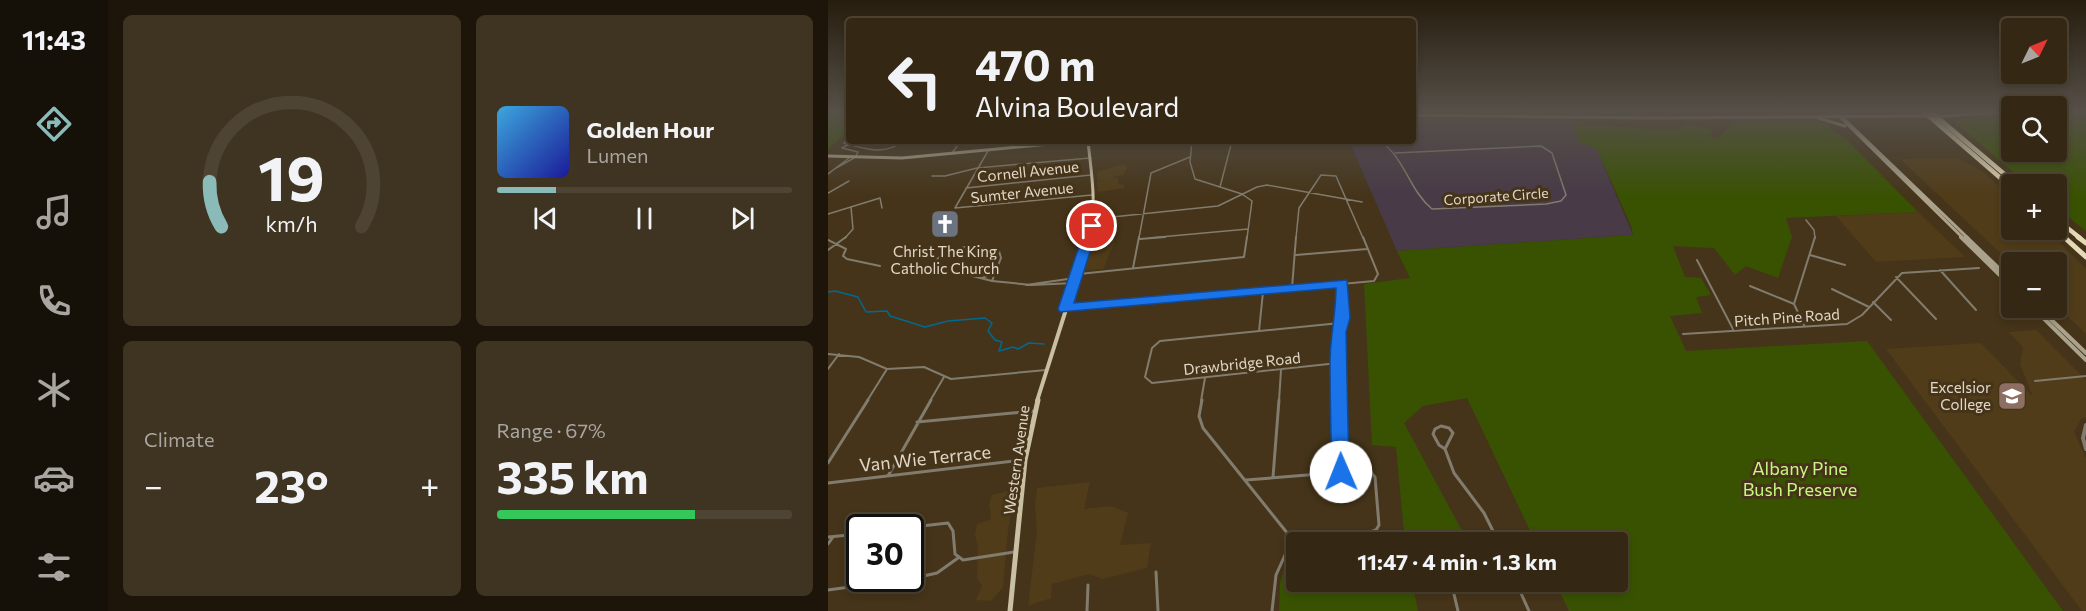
<!DOCTYPE html>
<html lang="en">
<head>
<meta charset="utf-8">
<style>
	:root { --surface:#342713; --page:#3f3321; --text:#f1f3f6; --muted:#a9a5a0; --line:#4e4433; --accent:#8bbbb9 }
	body { margin:0; font-family:Commissioner,sans-serif; background:var(--page); color:var(--text); height:100vh; display:flex; flex-direction:column; font-size:22px; white-space:nowrap }
	* { box-sizing:border-box; margin:0 }
	p { font-size:20px; color:var(--muted) }
	.icon { flex:none; width:33px; height:33px; fill:none; stroke:currentColor; stroke-width:2; stroke-linecap:round; stroke-linejoin:round }
	.map { position:relative; flex:1; overflow:hidden }
	.side { display:flex; flex-direction:column; gap:15px; padding:15px; background:#1d150a; width:720px }
	.side>* { flex:none }
	.hud { position:absolute; left:18px; top:18px; width:570px; height:126px; border-radius:6px; box-shadow:0 3px 9px #0003,0 0 0 2px var(--line); background:#342713; color:var(--text); overflow:hidden }
	.needle { width:39px; rotate:47deg }
	.buttons { position:absolute; left:1173px; top:18px; display:grid; gap:12px }
	.buttons a { display:grid; place-items:center; width:66px; height:66px; border-radius:6px; background:var(--surface); box-shadow:0 3px 9px #0003,0 0 0 2px var(--line); font-size:30px }
	.speed { position:absolute; left:18px; top:514px; display:flex; gap:12px; font-size:30px; font-weight:700; text-align:center }
	.speed>* { display:grid; place-content:center; width:78px; height:78px; border-radius:50%; background:var(--surface); box-shadow:0 3px 9px #0003,0 0 0 2px var(--line); line-height:1 }
	.speed .limit { border:3px solid #111; border-radius:9px; background:#fff; color:#111 }
	.pin { position:absolute; display:grid; place-items:center; width:51px; height:51px; color:#fff; margin:-26px; border:3px solid #fff; border-radius:50%; box-shadow:0 2px 6px #0007 }
	.me { position:absolute; width:66px; margin:-33px; rotate:359deg; stroke-linejoin:round; filter:drop-shadow(0 0 4px #0008) }
	.turn { display:flex; align-items:center; gap:21px; height:126px; padding:0 30px; font-size:27px }
	.turn .icon { width:78px; height:78px; stroke-width:2.5 }
	.turn b { display:block; font-size:42px; line-height:51px }
	.big { font-size:45px; font-weight:700; line-height:1.1 }
	.side .card { flex:1; display:flex; flex-direction:column; justify-content:center; gap:9px; min-width:0; padding:0 21px; border-radius:9px; background:var(--page) }
	.side .dial { align-items:center; gap:0 }
	.dial svg { height:156px; overflow:visible; fill:none; stroke:var(--line); stroke-width:7; stroke-linecap:round; text-anchor:middle }
	.dial text { fill:var(--text); stroke:none }
	.song { display:flex; align-items:center; gap:18px }
	.cover { width:72px; height:72px; border-radius:9px; background:linear-gradient(135deg,hsl(200 70% 55%),hsl(240 70% 35%)) }
	.played { height:6px; border-radius:3px; background:linear-gradient(90deg,var(--accent) 20%,var(--line) 20%) }
	.keys { display:flex; justify-content:space-around; direction:ltr }
	.heat { display:flex; justify-content:space-between; align-items:center; font-size:33px; direction:ltr }
	.charge { height:9px; border-radius:4px; background:linear-gradient(90deg,#34c759 67%,var(--line) 0) }
	.side .tiles { flex:1; display:grid; gap:15px; grid-template-columns:repeat(2,1fr) }
	.trip { position:absolute; left:458px; top:532px; width:342px; height:60px; border-radius:6px; background:var(--surface); box-shadow:0 3px 9px #0003,0 0 0 2px var(--line); font-weight:700; line-height:60px; text-align:center }
	main { display:flex; flex:1; min-height:0 }
	.menu { display:flex; flex-direction:column; width:108px; justify-content:space-around; align-items:center; background:#151008; color:var(--muted) }
	.menu .icon { width:42px; height:42px }
	.menu .on { color:var(--accent) }
	.menu b { font-size:27px; color:var(--text) }
	.map>svg:first-child { display:block }
	.built { fill:#503c19 }
	.industrial { fill:#483a47 }
	.green { fill:#395202 }
	.lines { fill:none; stroke-linecap:round; stroke-linejoin:round }
	.stream { stroke:#026990; stroke-width:1.5 }
	.minor-far2 { stroke:#817c6e; stroke-width:1.5 }
	.minor-far1 { stroke:#817c6e; stroke-width:2 }
	.minor { stroke:#817c6e; stroke-width:3 }
	.tertiary { stroke:#817c6e; stroke-width:4 }
	.secondary-far1 { stroke:#aaa28c; stroke-width:3 }
	.secondary { stroke:#aaa28c; stroke-width:4 }
	.primary-far2 { stroke:#c9bfa2; stroke-width:3 }
	.primary-far1 { stroke:#c9bfa2; stroke-width:4 }
	.primary { stroke:#c9bfa2; stroke-width:5 }
	.motorway-far1 { stroke:#e6dab7; stroke-width:4.5 }
	.motorway { stroke:#e6dab7; stroke-width:5 }
	.secondary-bridge { stroke:#aaa28c; stroke-width:3 }
	.route { fill:#1a73e8; stroke:#114b97; stroke-width:1.5 }
	.labels { text-anchor:middle; dominant-baseline:central; stroke-width:6; stroke-linejoin:round; paint-order:stroke }
	.far-street-label { font-size:14px; fill:#e1d7c7; stroke:#453419 }
	.street-label { font-size:15px; fill:#e1d7c7; stroke:#453419 }
	.poi-label { font-size:15px; fill:#e1d7c7; stroke:#453419 }
	.near-street-label { font-size:18px; fill:#e1d7c7; stroke:#453419 }
	.near-park-label { font-size:18px; fill:#c8f780; stroke:#453419 }
</style>
</head>
<body>
<main>
<nav class="menu">
<b>11:43</b>
<svg class="icon on" aria-label="directions" viewBox="0 0 24 24"><path d="M12 3l9 9-9 9-9-9zM9 14v-3h6M13 9l2 2-2 2"/></svg>
<svg class="icon" aria-label="music" viewBox="0 0 24 24"><path d="M9 18V5l10-2v13"/><circle cx="6" cy="18" r="3"/><circle cx="16" cy="16" r="3"/></svg>
<svg class="icon" aria-label="phone" viewBox="0 0 24 24"><path d="M5 4h4l2 5-3 2q2 4 5 5l2-3 5 2v4C11 20 4 13 5 4z"/></svg>
<svg class="icon" aria-label="climate" viewBox="0 0 24 24"><path d="M12 3v18M4 7l16 10M4 17L20 7"/></svg>
<svg class="icon" aria-label="car" viewBox="0 0 24 24"><path d="M5 17H2v-5l4-1 3-4h7l3 4 3 1v5h-3M9 17h6M6 11h13"/><circle cx="7" cy="17" r="2"/><circle cx="17" cy="17" r="2"/></svg>
<svg class="icon" aria-label="filters" viewBox="0 0 24 24"><path d="M4 7h16M4 17h16"/><circle cx="9" cy="7" r="2"/><circle cx="15" cy="17" r="2"/></svg>
</nav>
<section class="side">
<div class="tiles">
<div class="card dial"><svg viewBox="0 0 100 80">
<path d="M14 69A42 42 0 1 1 86 69"/>
<path d="M14 69A42 42 0 0 1 8 46" stroke="#8bbbb9"/>
<text x="50" y="56" font-size="32" font-weight="700">19</text>
<text x="50" y="72" font-size="11">km/h</text>
</svg></div>
<div class="card">
<div class="song"><i class="cover"></i><div><b>Golden Hour</b><p>Lumen</p></div></div>
<div class="played"></div>
<div class="keys"><svg class="icon" aria-label="previous" viewBox="0 0 24 24"><path d="M18 5L8 12l10 7zM5 5v14"/></svg><svg class="icon" aria-label="pause" viewBox="0 0 24 24"><path d="M8 5v14M16 5v14"/></svg><svg class="icon" aria-label="next" viewBox="0 0 24 24"><path d="M6 5l10 7-10 7zM19 5v14"/></svg></div>
</div>
<div class="card"><p>Climate</p>
<div class="heat"><a>−</a><b class="big">23°</b><a>+</a></div>
</div>
<div class="card"><p>Range · 67%</p><b class="big">335 km</b><div class="charge"></div></div>
</div>
</section>
<div class="map">
<svg width="1258" height="611" viewBox="0 0 1258 611">
	<rect width="100%" height="100%" fill="#453419"/>
	<path class="built" d="M1129,158l25,13 29,26 1,33h35l39,39v65l-29,-28 -1,-44 -45,1 -111,-104z
		M295,164l4,4 -3,7 -12,2 6,1v6l6,1v3l-26,4 -1,-10 4,-2h-4v-8z
		M1090,212l47,45 -89,5 -40,-46z
		M290,217l1,6 -5,21 -9,21 -2,4 -18,1 16,-51z
		M1208,330l50,50v37l-5,2 -7,13 12,26v153h-4l-196,-262 95,-6 52,54 -13,-33 3,-17 -14,-15z
		M262,482l-6,27 27,-3 17,7 -8,32 31,-2 -4,25 -44,11 -14,-5 -37,10 -1,14 -23,8 9,-74 -2,-28 2,-16z
		M187,489l-7,41 -5,57 -12,14 -15,-1 6,-14 -5,-8 1,-30 -3,-13 2,-11 13,-4 1,-4 -2,-11 3,-10z"/>
	<path class="industrial" d="M585,118l172,3 48,114 -236,16 -48,-110h64z"/>
	<path class="green" d="M0,111h21v19l-21,19z
		M585,111h209l4,4 -213,-3z
		M1236,111h22v120l-29,-23 -1,-24h-29l-77,-66 61,-2 1,36h44l1,-39z
		M989,122l13,3v5l13,6 75,76 -132,6 6,19 -14,41 -32,-12 -11,9 -21,-27 -41,-2 12,31 16,1 10,17 -15,2 6,16 -32,3 16,35 181,-10 196,270h-494l-14,-29h62v-39h-81l-69,-145 -44,8 -19,17 64,119 -63,1 -9,-96 -24,-2 -8,-161 46,-6 -13,-27 236,-16 -2,-9 -34,-77 -18,-7 -7,-18 103,6 12,-5 26,4 -3,8 8,2 14,-16z
		M468,558v24h116l6,29h-139l1,-28 7,-24z"/>
	<g class="lines">
		<path class="stream" d="M727,111l53,3
			M0,292l7,-1 23,6 8,15 21,-1 3,5 35,11 23,-6 37,-3 7,5 -4,8 7,9 7,2 -3,9 14,-4 5,2 11,-6 15,1"/>
		<path class="minor-far2" d="M803,111l3,7
			M1006,111l6,5
			M21,136l-5,7c21,6 41,13 59,-2
			M26,141l-12,7 16,4 -2,4
			M364,141l-2,21 5,17 47,15 10,7 -5,37
			M552,141c25,17 29,49 52,68l114,-5 15,-3 5,-6 -14,-42 -11,-7 -146,7
			M160,151l-33,57 137,-13
			M124,153l9,-12
			M8,168l18,-10
			M0,174l21,-16
			M104,176h13l32,-8 113,-10
			M392,187l12,-46
			M138,188l125,-13
			M0,193l21,-12
			M0,214l52,-16 2,10
			M265,219l125,-13 39,-19 10,-2 95,17
			M978,220l8,10 1,8
			M17,238l8,-9 -2,-22
			M311,238l12,-65 39,-16
			M321,238l99,-9
			M468,238l3,-30 22,-33 15,1 27,62"/>
		<path class="minor-far1" d="M312,239l25,-2
			M0,240l18,9 -3,7 4,3 33,7
			M145,245l26,6 2,7 -9,23 -35,-9 -21,-3 -4,-5 13,-12z
			M0,250l18,-13
			M468,255l71,-6
			M982,255l35,10
			M869,260l36,69
			M305,268l6,-31
			M1112,270l36,40
			M251,274l165,-17 3,-20
			M1068,277l40,42
			M154,278l11,-4
			M164,281l40,4 42,-2
			M198,285l49,-7
			M922,286l44,18
			M464,288l4,-51
			M1004,289l37,18
			M1045,302l18,18
			M237,309l309,-28 4,-7 -15,-37
			M976,325l-10,-21 21,-67
			M431,331l4,-39
			M855,334l164,-10 15,-9 40,-42 77,-5
			M0,354l31,3 28,12 37,-2 27,12 95,-9
			M510,363l-186,20 -7,-6 7,-29 8,-7 180,-18
			M0,369l11,-15
			M1207,381l51,-5
			M39,401l20,-32
			M102,401l14,-24
			M373,401l4,-23
			M451,401l2,-31
			M510,401l4,-118"/>
		<path class="minor" d="M374,400l-3,16 4,12 85,106 10,3 72,-5 6,-2 3,-5 -4,-48 -6,-7 -123,10
			M510,400l2,72
			M89,422l117,-11
			M613,426l8,2 4,5 -8,16 -6,-4 -6,-11 2,-5z
			M617,449l9,24 30,40 15,30
			M0,463l40,-63
			M60,476l43,-76
			M445,477l6,-77
			M0,483l195,-23
			M76,528l44,-5 5,8 2,23 8,6 51,-8
			M0,537l32,-3
			M0,544l5,-7
			M328,572l2,39
			M82,579l27,-6 21,-15
			M627,582l-2,8 5,21
			M688,582l13,29
			M0,590l79,-11
			M259,611l1,-26
			M444,611l4,-36 17,-38"/>
		<path class="tertiary" d="M1258,425l-3,13 3,11"/>
		<path class="secondary-far1" d="M585,115l237,3 271,-2
			M1011,116l124,122
			M1013,116l127,122
			M1117,116l67,-5
			M990,118l27,8
			M0,156l74,2 179,-17"/>
		<path class="secondary" d="M1133,237l51,50
			M1138,237l46,44
			M1205,308l53,52
			M1211,308l47,45"/>
		<path class="primary-far2" d="M260,141c3,31 10,67 0,97"/>
		<path class="primary-far1" d="M209,401l52,-164"/>
		<path class="primary" d="M182,611l15,-151 13,-60"/>
		<path class="motorway-far1" d="M1095,111l89,77
			M1102,111l86,73
			M1228,219l24,19
			M1228,229l10,9"/>
		<path class="motorway" d="M1236,237l22,20
			M1250,237l8,6"/>
		<path class="secondary-bridge" d="M1093,116h24"/>
	</g>
	<linearGradient id="sky" x2="0" y2="1"><stop stop-color="#261d0e"/><stop offset="0.57" stop-color="#565049"/><stop offset="1" stop-color="#565049" stop-opacity="0"/></linearGradient>
	<rect width="1258" height="196" fill="url(#sky)"/>
	<path class="route" d="M264,222l6,4 -24,77 273,-23 3,38 -4,14 3,140 -2,5 -6,2 -7,-2 -2,-5c-1,-36 -2,-73 -2,-109 0,-26 6,-49 6,-75l-276,24 -2,-3 28,-83z"/>
	<defs>
		<g id="church-square" transform="scale(1.5)"><rect x="-9" y="-9" width="18" height="18" rx="4" fill="#6b7280" stroke="#453419"/><path d="M-1.2-6h2.4v3.5h3.3v2.4h-3.3V6h-2.4V-.1h-3.3v-2.4h3.3Z" fill="#fff"/></g>
		<g id="university-square" transform="scale(1.5)"><rect x="-9" y="-9" width="18" height="18" rx="4" fill="#8d6e63" stroke="#453419"/><path d="M0-5L7-2L0 1L-7-2ZM-4 1L0 2.5L4 1V4Q0 6-4 4Z" fill="#fff"/></g>
	</defs>
	<g fill-rule="evenodd">
		<use href="#church-square" x="117" y="224"/>
		<use href="#university-square" x="1184" y="396"/>
	</g>
	<g class="labels">
		<g class="far-street-label">
			<text transform="translate(668 196) rotate(-4)">Corporate Circle</text>
		</g>
		<g class="street-label">
			<text transform="translate(200 171) rotate(-6)">Cornell Avenue</text>
			<text transform="translate(194 192) rotate(-6)">Sumter Avenue</text>
			<text transform="translate(959 317) rotate(-4)">Pitch Pine Road</text>
			<text transform="translate(414 363) rotate(-6)">Drawbridge Road</text>
			<text transform="translate(188 460) rotate(-82)">Western Avenue</text>
		</g>
		<g class="poi-label">
			<text x="117" y="251">Christ The King<tspan x="117" dy="17">Catholic Church</tspan></text>
			<text x="1163" y="387" text-anchor="end">Excelsior<tspan x="1163" dy="17">College</tspan></text>
		</g>
		<g class="near-street-label">
			<text transform="translate(97 458) rotate(-6)">Van Wie Terrace</text>
		</g>
		<g class="near-park-label">
			<text x="972" y="468">Albany Pine<tspan x="972" dy="21">Bush Preserve</tspan></text>
		</g>
	</g>
</svg>
<div class="buttons">
<a><svg class="needle" viewBox="-14 -14 28 28"><path d="M0-13l5 13h-10z" fill="#e53935"/><path d="M0 13l5-13h-10z" fill="#a9a5a0"/></svg></a>
<a><svg class="icon" aria-label="search" viewBox="0 0 24 24"><circle cx="10" cy="10" r="6"/><path d="M15 15l6 6"/></svg></a>
<a>+</a>
<a>−</a>
</div>
<div class="speed"><div class="limit">30</div></div>
<div class="pin" style="left:264px;top:226px;background:#d93025"><svg class="icon" aria-label="arrive" viewBox="0 0 24 24"><path d="M6 21V4h12l-3 4 3 4H6"/></svg></div>
<svg class="me" style="left:513px;top:472px" viewBox="-20 -20 40 40"><circle r="19" fill="#fff"/><path d="M0-13L10 11 0 6-10 11z" fill="#1a73e8"/></svg>
<div class="trip">11:47 · 4 min · 1.3 km</div>
<div class="hud">
<div class="turn"><svg class="icon" aria-label="left" viewBox="0 0 24 24"><path d="M17 20v-9H6M10 6l-5 5 5 5"/></svg><div><b>470 m</b>Alvina Boulevard</div></div>
</div>
</div>
</main>
</body>
</html>
